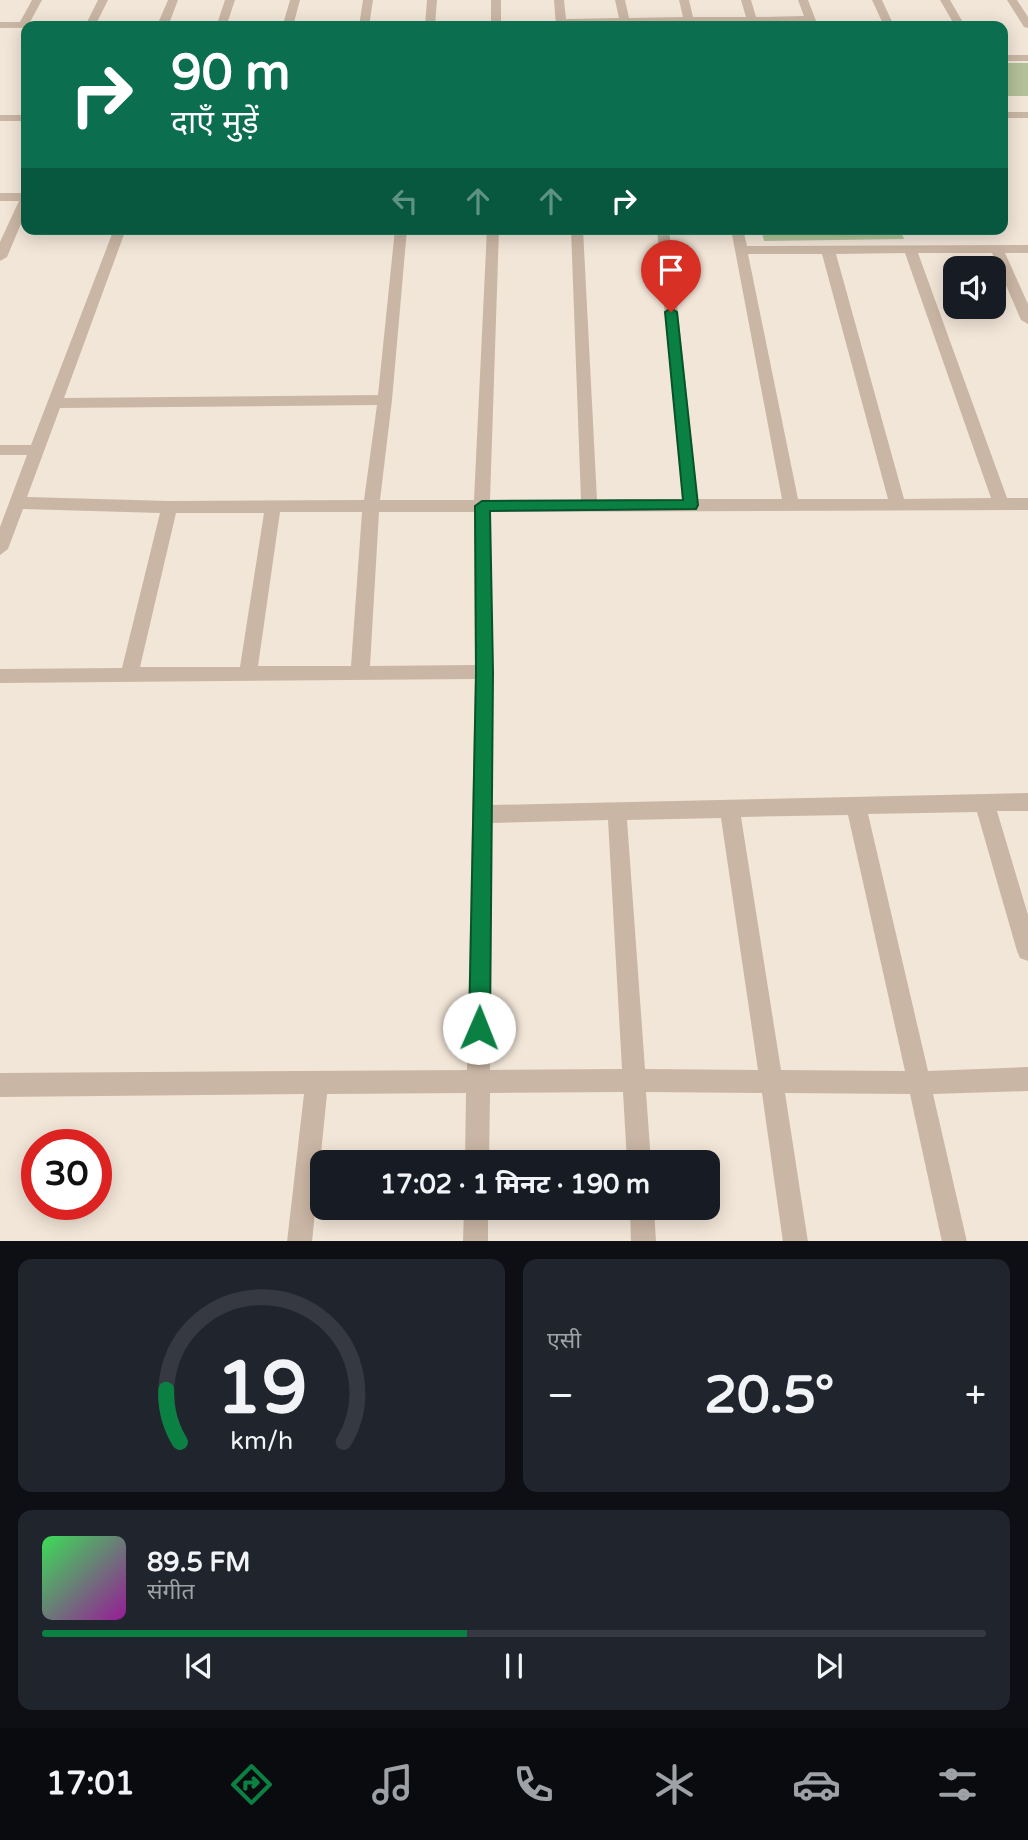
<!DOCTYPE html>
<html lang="hi">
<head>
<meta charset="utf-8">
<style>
	:root { --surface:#171b24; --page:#20242c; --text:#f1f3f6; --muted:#9ea1a6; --line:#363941; --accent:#0b8043 }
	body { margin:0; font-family:"Varela Round","Noto Sans Devanagari",sans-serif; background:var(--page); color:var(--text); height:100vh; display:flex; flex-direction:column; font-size:26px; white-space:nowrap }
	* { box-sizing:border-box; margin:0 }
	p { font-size:23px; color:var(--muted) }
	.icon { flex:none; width:38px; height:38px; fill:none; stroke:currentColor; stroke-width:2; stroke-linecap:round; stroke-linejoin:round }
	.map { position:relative; height:1241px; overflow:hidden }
	.sheet { display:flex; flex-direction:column; gap:18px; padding:18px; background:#0d0f14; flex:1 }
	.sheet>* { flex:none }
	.hud { position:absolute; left:21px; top:21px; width:987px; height:214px; border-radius:14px; box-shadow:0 4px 18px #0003; background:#0b6e4f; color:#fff; overflow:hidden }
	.tools { position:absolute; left:943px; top:256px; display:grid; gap:14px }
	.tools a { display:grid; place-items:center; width:63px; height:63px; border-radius:14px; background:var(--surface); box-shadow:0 4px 18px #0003; font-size:35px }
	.speed { position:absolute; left:21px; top:1129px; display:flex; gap:14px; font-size:35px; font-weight:700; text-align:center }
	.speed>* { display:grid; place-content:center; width:91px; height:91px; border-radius:50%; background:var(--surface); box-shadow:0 4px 18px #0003; line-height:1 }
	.speed .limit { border:10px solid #d22; background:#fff; color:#111 }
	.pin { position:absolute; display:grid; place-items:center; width:60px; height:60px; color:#fff; margin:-72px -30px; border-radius:50% 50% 50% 0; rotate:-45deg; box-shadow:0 0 7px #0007 }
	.pin .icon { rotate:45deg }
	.me { position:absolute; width:77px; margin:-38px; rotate:1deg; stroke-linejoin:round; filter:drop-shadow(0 0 5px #0008) }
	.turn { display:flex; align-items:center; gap:24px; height:147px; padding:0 35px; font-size:32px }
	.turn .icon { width:91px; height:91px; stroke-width:2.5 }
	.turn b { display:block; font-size:49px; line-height:60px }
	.lanes { display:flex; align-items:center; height:66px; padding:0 35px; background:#0003; justify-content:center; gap:35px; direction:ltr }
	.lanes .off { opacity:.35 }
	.big { font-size:52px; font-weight:700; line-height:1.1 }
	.sheet .card { flex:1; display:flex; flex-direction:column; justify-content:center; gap:10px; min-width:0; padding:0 24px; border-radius:14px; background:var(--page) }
	.sheet .dial { align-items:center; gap:0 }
	.dial svg { height:182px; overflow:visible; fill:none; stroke:var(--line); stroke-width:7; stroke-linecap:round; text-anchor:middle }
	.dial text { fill:var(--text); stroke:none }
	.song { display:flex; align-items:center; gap:21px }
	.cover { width:84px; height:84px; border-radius:10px; background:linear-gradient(135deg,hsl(130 70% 55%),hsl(300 70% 35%)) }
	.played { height:7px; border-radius:4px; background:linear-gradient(90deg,var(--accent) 45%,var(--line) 45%) }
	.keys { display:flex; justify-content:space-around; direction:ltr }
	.heat { display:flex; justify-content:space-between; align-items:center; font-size:38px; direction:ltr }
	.sheet .tiles { flex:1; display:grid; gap:18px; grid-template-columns:1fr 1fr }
	.card:last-child { grid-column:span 2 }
	.trip { position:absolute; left:310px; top:1150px; width:410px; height:70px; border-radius:14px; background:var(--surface); box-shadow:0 4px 18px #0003; font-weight:700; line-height:70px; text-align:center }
	.dock { display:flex; height:112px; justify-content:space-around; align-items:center; background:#090b0e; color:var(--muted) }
	.dock .icon { width:49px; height:49px }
	.dock .active { color:var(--accent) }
	.dock b { font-size:32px; color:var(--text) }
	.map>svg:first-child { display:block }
	.green { fill:#b2c198 }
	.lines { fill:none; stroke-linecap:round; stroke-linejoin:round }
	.minor { fill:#cab6a4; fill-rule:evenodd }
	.tertiary { fill:#cab6a4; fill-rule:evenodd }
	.route { fill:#0b8043; stroke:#07532c; stroke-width:2 }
</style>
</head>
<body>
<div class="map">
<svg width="1028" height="1242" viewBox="0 0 1028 1242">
	<rect width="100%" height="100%" fill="#f2e6d8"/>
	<path class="green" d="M821,23l1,3 -254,-2z
		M1003,63h25v33h-25z
		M761,229h139l4,10 -140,2z"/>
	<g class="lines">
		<path class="minor" d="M32,0h10l-12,22h57l11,-22h10l-11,22 62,-1 9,-21h10l-8,21h48l7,-21h10l-7,21h56l6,-21h10l-7,26 -293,2v-6h20z
			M363,0h10l-4,26h-10z
			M427,0h10l-2,26h-10z
			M491,0h10v26h-10z
			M554,0h10l2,19 53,-1 -4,-18h10l4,18 54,-1 -4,-17h10l4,17h53l-5,-17h10l5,17 48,-1 -6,-16h10l10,26h-10l-2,-4 -111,1v3h-10l-1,-2 -128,2z
			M872,0h10l12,26h-10z
			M940,0h10l15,26h-10z
			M1007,0h10l11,17v11l-4,-1z
			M1003,55h25v6h-25z
			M0,193h26v19l-19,45 -7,4v-19l19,-41h-19z
			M114,229h12l-62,169 314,-3 17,-166h12l-15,171 -12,100h94l13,-271h12l-9,271h91l-10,-271h12l14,271 85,-1 -25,-270h12l29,270h84l-51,-270h12l4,17 281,-1v8h-23l23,51v20l-7,-4 -29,-67h-74l89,245h21v12l-538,2 2,293 536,-12v18h-31l31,104v46l-8,-3 -3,-7 -40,-139 -109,2 60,257 100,-4v24l-95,3 34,148h-25l-32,-148 -125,-1 23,149h-25l-21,-149 -116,-1 5,70h-24l-4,-70 -133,1 -1,69h-24l1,-69 -139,1 -15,148h-25l17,-148 -304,3v-24l467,-3 8,-391 -475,4v-14l122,-1 38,-155 -137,-4 -15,40 -8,6v-28l27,-72h-27v-10h31zM905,253l86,245 -87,1 -68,-245zM748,254h74l66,245h-90zM377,405l-13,95 -195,1 -142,-4 33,-89zM280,512h82l-11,154h-93zM379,512h95l1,153 -105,1zM176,513h88l-24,154h-100zM848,815l57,256 -124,-1 -40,-253zM721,818l37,252 -113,-1 -18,-249zM608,820l14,249 -132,1 2,-247z
			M464,1208h24v34h-25z
			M630,1208h24l2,34h-25z"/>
		<path class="tertiary" d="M1003,112h25v6h-25z
			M0,115h26v6h-26z"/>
	</g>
	<path class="route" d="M671,308l6,4 21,193 -2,4 -206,2 3,161 -3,356 -3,7 -8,3 -7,-3 -3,-7 7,-356 -1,-166 7,-5 201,-1 -18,-188z"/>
</svg>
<div class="tools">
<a><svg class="icon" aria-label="sound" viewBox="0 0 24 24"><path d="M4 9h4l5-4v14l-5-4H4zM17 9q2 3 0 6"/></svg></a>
</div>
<div class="speed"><div class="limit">30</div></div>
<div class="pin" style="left:671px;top:312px;background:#d93025"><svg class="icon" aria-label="arrive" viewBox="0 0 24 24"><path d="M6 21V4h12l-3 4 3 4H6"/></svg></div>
<svg class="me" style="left:479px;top:1028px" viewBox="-20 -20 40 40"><circle r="19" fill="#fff"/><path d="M0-13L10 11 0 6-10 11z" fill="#0b8043"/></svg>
<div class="trip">17:02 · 1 मिनट · 190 m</div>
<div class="hud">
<div class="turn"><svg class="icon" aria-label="right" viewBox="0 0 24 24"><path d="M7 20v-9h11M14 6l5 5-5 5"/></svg><div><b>90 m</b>दाएँ मुड़ें</div></div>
<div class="lanes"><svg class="icon off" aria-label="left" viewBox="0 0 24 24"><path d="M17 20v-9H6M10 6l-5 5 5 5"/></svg><svg class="icon off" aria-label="ahead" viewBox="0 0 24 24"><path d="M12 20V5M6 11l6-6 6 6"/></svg><svg class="icon off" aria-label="ahead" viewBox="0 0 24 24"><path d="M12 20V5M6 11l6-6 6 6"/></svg><svg class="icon" aria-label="right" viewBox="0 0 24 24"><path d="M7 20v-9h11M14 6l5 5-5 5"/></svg></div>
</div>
</div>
<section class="sheet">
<div class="tiles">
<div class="card dial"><svg viewBox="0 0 100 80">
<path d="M14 69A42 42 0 1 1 86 69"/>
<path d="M14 69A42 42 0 0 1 8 46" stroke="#0b8043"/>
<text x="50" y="56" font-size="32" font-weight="700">19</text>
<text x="50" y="72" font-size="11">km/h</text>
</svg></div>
<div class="card"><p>एसी</p>
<div class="heat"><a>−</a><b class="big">20.5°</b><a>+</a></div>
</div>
<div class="card">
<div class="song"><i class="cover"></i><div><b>89.5 FM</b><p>संगीत</p></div></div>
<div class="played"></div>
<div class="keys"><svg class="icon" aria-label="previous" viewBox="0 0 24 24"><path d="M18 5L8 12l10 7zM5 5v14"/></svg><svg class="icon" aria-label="pause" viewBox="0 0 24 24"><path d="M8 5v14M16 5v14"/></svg><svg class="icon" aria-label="next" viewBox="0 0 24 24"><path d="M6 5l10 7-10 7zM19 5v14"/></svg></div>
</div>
</div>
</section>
<nav class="dock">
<b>17:01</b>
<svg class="icon active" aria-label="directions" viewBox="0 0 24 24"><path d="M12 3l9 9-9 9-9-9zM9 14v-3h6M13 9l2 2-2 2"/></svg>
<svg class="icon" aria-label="music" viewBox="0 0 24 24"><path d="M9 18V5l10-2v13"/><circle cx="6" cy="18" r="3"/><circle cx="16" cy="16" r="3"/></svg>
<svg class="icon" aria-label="phone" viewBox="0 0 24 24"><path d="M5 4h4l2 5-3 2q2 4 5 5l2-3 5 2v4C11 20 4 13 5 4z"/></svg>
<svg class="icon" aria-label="climate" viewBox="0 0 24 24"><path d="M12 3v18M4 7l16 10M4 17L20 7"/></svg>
<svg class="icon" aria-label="car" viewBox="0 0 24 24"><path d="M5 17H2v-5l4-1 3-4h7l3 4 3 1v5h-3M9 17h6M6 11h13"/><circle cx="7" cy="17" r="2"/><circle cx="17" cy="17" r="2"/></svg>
<svg class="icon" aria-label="filters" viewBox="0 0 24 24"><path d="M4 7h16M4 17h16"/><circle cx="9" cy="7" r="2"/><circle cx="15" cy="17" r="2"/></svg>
</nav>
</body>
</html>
